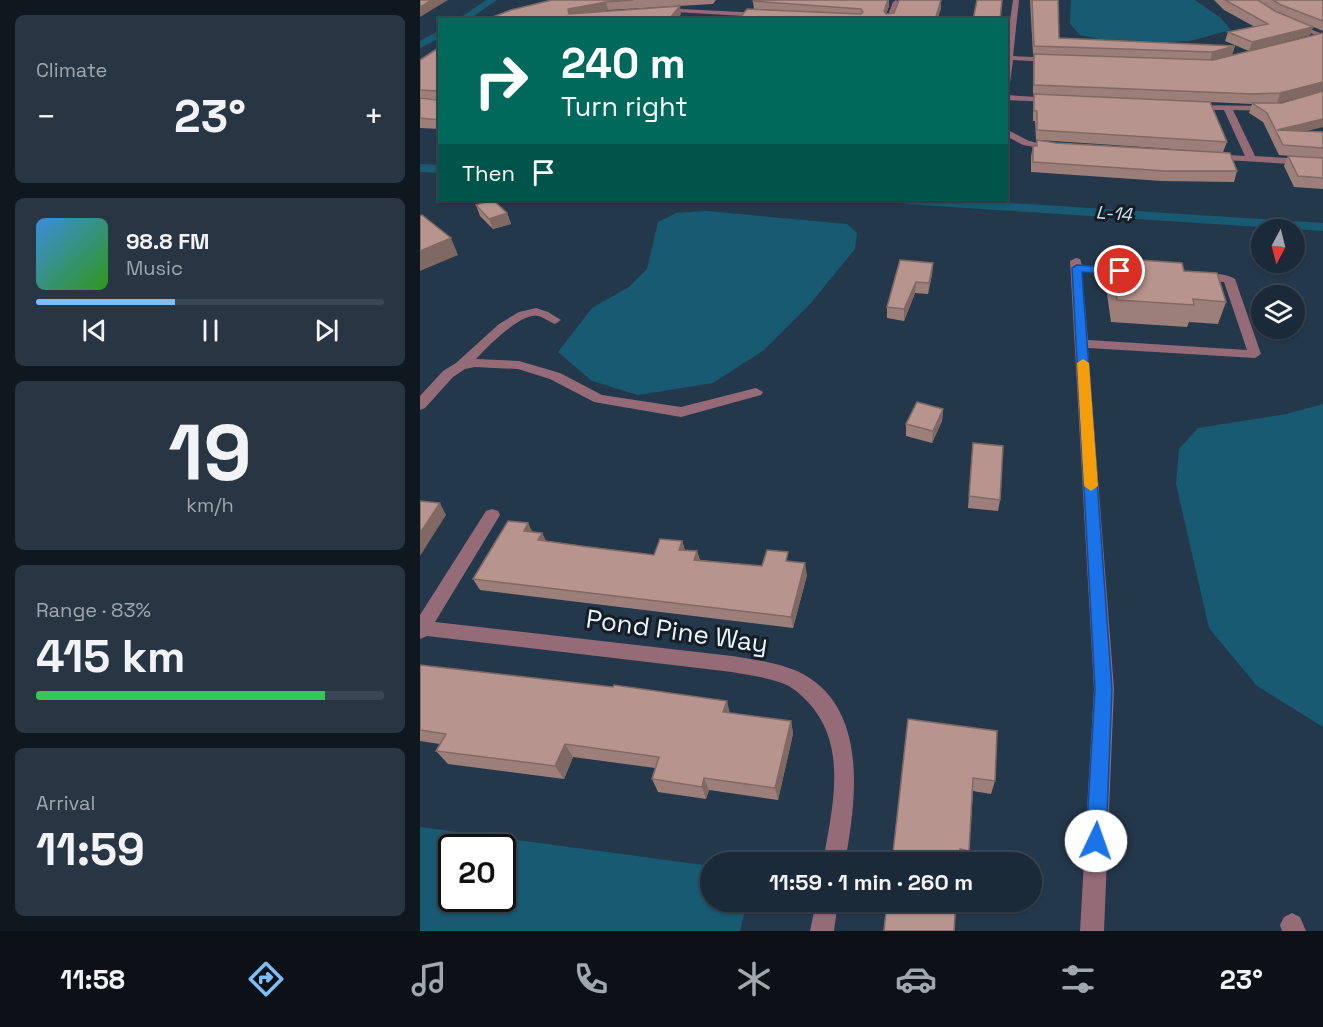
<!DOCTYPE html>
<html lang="en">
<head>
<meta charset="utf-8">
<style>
	:root { --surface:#1b2a38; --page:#283643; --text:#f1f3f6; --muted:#a0a7ae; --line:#394653; --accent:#7bbef8 }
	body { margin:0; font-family:"Space Grotesk",sans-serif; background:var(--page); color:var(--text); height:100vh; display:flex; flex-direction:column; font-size:22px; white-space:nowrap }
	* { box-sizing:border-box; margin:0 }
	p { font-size:20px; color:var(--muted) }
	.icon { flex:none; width:33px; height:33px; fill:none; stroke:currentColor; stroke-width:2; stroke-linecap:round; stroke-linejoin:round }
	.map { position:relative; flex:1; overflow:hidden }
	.drawer { display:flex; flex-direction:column; gap:15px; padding:15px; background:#0f171f; width:420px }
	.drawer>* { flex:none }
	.top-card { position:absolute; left:18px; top:18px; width:570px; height:183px; border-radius:0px; box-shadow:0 2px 4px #0004,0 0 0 2px var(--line); background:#00695c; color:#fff; overflow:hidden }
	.needle { width:39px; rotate:187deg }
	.tools { position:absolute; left:831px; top:219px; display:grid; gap:12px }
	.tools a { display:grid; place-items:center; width:54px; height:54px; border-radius:50%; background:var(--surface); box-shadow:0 2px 4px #0004,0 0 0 2px var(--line); font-size:30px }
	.speed { position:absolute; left:18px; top:834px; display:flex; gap:12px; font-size:30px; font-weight:700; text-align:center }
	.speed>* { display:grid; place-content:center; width:78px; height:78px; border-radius:50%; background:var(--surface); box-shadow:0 2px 4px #0004,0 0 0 2px var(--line); line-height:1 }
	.speed .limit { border:3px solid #111; border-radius:9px; background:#fff; color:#111 }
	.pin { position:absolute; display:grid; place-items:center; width:51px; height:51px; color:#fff; margin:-26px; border:3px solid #fff; border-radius:50%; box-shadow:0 2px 6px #0007 }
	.me { position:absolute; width:66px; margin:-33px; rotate:3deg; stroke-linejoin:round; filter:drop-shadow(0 0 4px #0008) }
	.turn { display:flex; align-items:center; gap:21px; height:126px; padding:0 24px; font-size:27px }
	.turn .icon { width:78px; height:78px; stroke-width:2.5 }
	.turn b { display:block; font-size:42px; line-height:51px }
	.then { display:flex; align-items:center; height:57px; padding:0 24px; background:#0003; gap:12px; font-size:22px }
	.big { font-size:45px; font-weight:800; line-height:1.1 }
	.drawer .widget { flex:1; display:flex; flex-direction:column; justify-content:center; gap:9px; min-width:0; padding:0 21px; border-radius:9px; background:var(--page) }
	.drawer .dial { align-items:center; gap:0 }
	.dial b { font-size:78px; line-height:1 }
	.song { display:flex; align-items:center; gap:18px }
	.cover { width:72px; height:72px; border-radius:9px; background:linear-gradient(135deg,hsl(210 70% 55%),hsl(110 70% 35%)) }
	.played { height:6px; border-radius:3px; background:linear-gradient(90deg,var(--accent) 40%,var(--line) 40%) }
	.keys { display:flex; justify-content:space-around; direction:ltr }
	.heat { display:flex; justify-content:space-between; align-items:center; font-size:33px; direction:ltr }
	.charge { height:9px; border-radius:4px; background:linear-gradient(90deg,#34c759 83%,var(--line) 0) }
	.trip { position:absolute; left:280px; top:852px; width:342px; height:60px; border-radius:30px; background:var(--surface); box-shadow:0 2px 4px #0004,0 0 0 2px var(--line); font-weight:800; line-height:60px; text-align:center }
	.tab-bar { display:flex; height:96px; justify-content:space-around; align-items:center; background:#0b1116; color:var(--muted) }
	.tab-bar .icon { width:42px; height:42px }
	.tab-bar .on { color:var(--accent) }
	.tab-bar b { font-size:27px; color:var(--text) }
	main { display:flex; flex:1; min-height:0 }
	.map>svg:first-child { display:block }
	.water { fill:#175a72; fill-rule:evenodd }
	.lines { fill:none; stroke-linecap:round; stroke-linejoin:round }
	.canal { fill:#175a72; fill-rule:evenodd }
	.minor { fill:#956b78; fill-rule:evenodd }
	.wall { fill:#9d7f79; fill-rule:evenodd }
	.shaded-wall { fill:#806863 }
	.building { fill:#b7948d; stroke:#806863; stroke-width:1.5 }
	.route { fill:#1a73e8; stroke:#114b97; stroke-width:1.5 }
	.slow { fill:#f59e0b }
	.labels { text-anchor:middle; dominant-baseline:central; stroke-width:6; stroke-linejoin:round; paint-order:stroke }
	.far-water-label { font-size:18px; font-style:italic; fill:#cee8f3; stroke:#151e27 }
	.near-street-label { font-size:26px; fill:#ebf5ff; stroke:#151e27 }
</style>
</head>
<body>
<main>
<section class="drawer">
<div class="widget"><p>Climate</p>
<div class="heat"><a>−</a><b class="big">23°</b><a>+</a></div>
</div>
<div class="widget">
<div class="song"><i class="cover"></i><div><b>98.8 FM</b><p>Music</p></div></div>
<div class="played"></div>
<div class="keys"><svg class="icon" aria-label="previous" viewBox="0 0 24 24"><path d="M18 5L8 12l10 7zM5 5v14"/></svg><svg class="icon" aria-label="pause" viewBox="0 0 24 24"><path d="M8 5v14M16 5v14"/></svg><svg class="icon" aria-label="next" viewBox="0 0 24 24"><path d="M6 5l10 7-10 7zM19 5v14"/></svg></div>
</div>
<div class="widget dial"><b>19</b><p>km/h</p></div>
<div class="widget"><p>Range · 83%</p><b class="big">415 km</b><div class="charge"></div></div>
<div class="widget"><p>Arrival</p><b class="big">11:59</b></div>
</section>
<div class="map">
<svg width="903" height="931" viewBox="0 0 903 931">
	<rect width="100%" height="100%" fill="#24384b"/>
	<path class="water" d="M651,0h124l26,18 10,12 -41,11 -21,1 -70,-3 -19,-4 -10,-11z
		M286,211l141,13 10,9 -2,16 -45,55 -46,46 -51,33 -75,12 -46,-14 -34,-29 34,-44 37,-21 18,-18 11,-47 18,-9z
		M903,404v323l-66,-41 -48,-58 -33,-144 3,-35 19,-21 88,-14z
		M0,827l291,39v36h36l-7,29h-320zM32,848h50v50h-50z"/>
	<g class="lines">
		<path class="canal" d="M66,0h11l-29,20h-11z
			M20,30v8l-20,10v-7z
			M0,164l20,1v8l-20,-1z
			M478,200h66l359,23v8l-418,-27z"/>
		<path class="minor" d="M476,0l3,2 -6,18h-7l7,-18z
			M593,0h6l-6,56 41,2 4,2 -4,2 -41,-2 -3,23 -4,2v-37z
			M240,8l102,5 3,2 -3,2 -104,-6z
			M874,23l29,11v4l-31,-12z
			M586,95l46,3 4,2 -4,2 -46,-2z
			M770,105l84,1v4l-3,1 -38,-1 22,46 68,4v6l-114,-7 -2,-2 5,-3 33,2 -21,-46h-31l-3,-1z
			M586,129l23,12 32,7 -5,3 -33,-6 -17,-9z
			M656,258l4,1 2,6 44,4 6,3 -6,3 -44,-3 6,68 159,10 -23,-68 -26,-2 -6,-3c8,-6 35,-4 43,2l26,75 -6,4 -167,-10 26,341 -10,242h-24l14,-242 -24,-428z
			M116,308l12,4 13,8 -6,4c-6,-2 -11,-7 -17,-8 -17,-4 -51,31 -62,43l43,2 41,12 42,22 79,12 75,-19 7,4 -2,3 -80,22 -87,-15 -44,-23 -32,-10 -43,-2 -10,2 -12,8 -28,31 -5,2v-14l23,-25 13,-8 43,-39 20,-12z
			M72,509l6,2 2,4 -65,107 297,34c24,4 49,7 71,18 66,36 53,128 42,188h-22c9,-53 26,-116 -15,-160 -8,-8 -15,-15 -26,-19 -16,-6 -34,-8 -50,-11l-305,-36 -7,3v-24l66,-104z
			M396,902h22l-4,29h-24z
			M872,913l8,4 6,14h-24l-2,-6 4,-8z"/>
	</g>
	<path class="wall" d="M132,0h164l-3,4 -105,6 -9,2 82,2 -4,6h-192z
		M521,0v8l-4,12 -183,-11 -1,-8 136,5 -3,8 8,-1z
		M610,0h28l1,38 176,8 -3,9 91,36 -46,12 30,28 16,1v57l-29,-2 -10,-21 4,-10h2l-11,-1 -16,-33 -14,-9 3,-9 -42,-2 17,40 -4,10 14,19 -3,11 -72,-1 -131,-9v-16l2,-10h3l1,-6h-1l-1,-19h-2v-18l1,-9h-1v-31l1,-9h-1zM619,140l163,11 -146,-8z
		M794,0h109v31l-14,-6 4,2 -3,8 -61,16 -24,-10 3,-9 27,-5 -31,-17z
		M20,47v82l-20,-1v-68z
		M56,205l31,8 4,11 -18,5 -13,-13z
		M691,258l73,13 42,31 -8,22 -29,-2 -2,5 -76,-5 -6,-42z
		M513,263l-1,11 -4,20 -13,-1 -11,28 -17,-3v-11z
		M523,409l-1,12 -10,22 -26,-7v-12z
		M553,443l27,57 -2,11 -30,-3z
		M113,532l9,1 4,8 108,14 28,-14 3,9 12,1 3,9 62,6 27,-5 18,14 -14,53 -313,-38 -7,-11z
		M0,665l310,48 61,8 2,13 -15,66 -69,-10 -3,9 -48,-7 -6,-13 3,-11 -82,-11 -9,22 -116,-15 -12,-13 4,-7 -20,-3z
		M488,719l87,62 -4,13 -18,-3 -4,60 -3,11 -7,-1z"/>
	<path class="shaded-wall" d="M12,0h16l-28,17v-10z
		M468,0h1v6l-5,13v-8z
		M521,0v8l-4,12h-2z
		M186,2l2,8 -37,8 -3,-9z
		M260,6l1,8 -4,6h-8z
		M893,27l-3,8 -61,16 3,-9z
		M815,46l-3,9 -22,6 2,-9z
		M903,82v9l-46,12 3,-10z
		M903,119v8l-44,11 -2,-8z
		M87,213l4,11 -18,5 -4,-10z
		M31,238l7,17 -38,16v-20z
		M513,263l-1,11 -4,20 1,-11z
		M496,282l-1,11 -11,28v-12z
		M523,409l-1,12 -10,22 1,-12z
		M20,503l6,12 -26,41v-23z
		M108,523l6,12 -10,-4z
		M122,533l5,11 -9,-4z
		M262,541l3,11 -6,-2z
		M277,551l3,12 -6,-3z
		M385,563l2,12 -14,53 -2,-11z
		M307,701l3,13 -7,-2z
		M371,721l2,13 -15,66 -3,-12z
		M145,744l8,13 -9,22 -9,-13z
		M284,778l5,12 -3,9 -4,-12z"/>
	<path class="building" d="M0,0h12l-12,7z
		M132,0h81l-27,2 -38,7 1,5 111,-8 -11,13 -184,1 26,-10z
		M334,0h134l-4,11 2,3 8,-1 5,-13h42l-6,20h-197l9,-11 114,5 2,-2 -2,-3 -108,-8z
		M557,0h25l-2,20h-27z
		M612,0h26l1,38 176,8 -23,6 -178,-6z
		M805,0h33l17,11 38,16 -61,15 -24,-10 40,-8z
		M853,0h50v21l-42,-16z
		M903,33v49l-43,11 -28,1 -218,-9v-31l179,6z
		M20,47v73l-20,-2v-20l16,2 2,-9 -18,-1v-30z
		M903,91v28l-46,11 46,2v16l-40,-3 -16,-32 -15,-10h30z
		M614,94l176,8 17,40 -190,-12v-19h-3z
		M617,140l19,3 174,10 7,18h-72l-132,-9v-16h4z
		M868,156l35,2v20l-25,-2z
		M73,200l14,13 -18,6 -13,-14z
		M2,215l29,23 -31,13v-35z
		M691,258l71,5 2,8 33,2 9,29 -33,-3 1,6 -77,-5z
		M480,260l33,3 -4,20 -13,-1 -12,27 -17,-2z
		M497,402l26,7 -10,22 -27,-7z
		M553,443l30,3 -3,54 -31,-4z
		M0,501l20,2 -20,30z
		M88,521l20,2 -4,8 18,2 -4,7 50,7 66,8 6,-16 22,2 -3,9 18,1 -3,9 68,6 5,-16 21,2 -2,9 19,2 -14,54 -318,-38z
		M0,665l193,22 1,-2 113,16 -4,11 68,9 -16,67 -71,-10 -2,9 -50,-8 7,-22 -94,-13 -10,22 -119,-15 10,-17 -26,-4z
		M488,719l89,12 -2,50 -22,-3 -4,73 -9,-2 -1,13h-67z
		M467,902h69l-2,29h-70z"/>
	<path class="route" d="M657,265l43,3 5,3 -5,3 -38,-2 30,417 -6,152 -3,7 -7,3 -7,-3 -3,-7 9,-152 -23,-421z"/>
	<path class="slow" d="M663,359l6,4 9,123 -7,5 -7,-5 -7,-123z"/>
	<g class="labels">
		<g class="far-water-label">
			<text transform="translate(694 213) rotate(4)">L-14</text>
		</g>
		<g class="near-street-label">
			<text transform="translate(257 631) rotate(8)">Pond Pine Way</text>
		</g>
	</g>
</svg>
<div class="tools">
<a><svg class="needle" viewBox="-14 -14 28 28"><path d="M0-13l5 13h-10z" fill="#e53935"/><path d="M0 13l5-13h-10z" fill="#a0a7ae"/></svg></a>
<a><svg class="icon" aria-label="layers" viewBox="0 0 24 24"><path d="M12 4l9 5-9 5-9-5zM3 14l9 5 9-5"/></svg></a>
</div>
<div class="speed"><div class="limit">20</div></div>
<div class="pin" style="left:700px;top:271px;background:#d93025"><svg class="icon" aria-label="arrive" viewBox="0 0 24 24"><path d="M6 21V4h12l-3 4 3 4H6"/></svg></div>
<svg class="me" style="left:676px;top:841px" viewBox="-20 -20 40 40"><circle r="19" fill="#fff"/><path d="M0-13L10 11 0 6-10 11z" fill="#1a73e8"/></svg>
<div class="trip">11:59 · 1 min · 260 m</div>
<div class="top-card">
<div class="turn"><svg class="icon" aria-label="right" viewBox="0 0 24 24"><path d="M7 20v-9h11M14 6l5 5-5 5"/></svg><div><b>240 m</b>Turn right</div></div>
<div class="then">Then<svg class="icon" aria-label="arrive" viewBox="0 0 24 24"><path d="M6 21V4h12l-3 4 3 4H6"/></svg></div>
</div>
</div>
</main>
<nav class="tab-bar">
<b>11:58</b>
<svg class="icon on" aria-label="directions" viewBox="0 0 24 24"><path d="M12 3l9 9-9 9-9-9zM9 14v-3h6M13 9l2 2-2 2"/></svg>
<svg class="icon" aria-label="music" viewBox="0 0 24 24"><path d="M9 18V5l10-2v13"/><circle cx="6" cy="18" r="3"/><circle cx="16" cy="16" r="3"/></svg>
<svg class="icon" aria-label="phone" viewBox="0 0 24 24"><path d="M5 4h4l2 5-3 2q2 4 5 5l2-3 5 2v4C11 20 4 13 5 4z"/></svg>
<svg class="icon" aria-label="climate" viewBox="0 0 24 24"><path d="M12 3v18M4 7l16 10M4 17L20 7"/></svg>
<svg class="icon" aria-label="car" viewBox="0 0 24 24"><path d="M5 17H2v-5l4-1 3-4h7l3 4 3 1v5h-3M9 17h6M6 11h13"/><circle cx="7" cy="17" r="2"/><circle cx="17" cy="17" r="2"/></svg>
<svg class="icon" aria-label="filters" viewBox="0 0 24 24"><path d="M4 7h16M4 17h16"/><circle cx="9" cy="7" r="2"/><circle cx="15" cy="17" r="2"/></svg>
<b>23°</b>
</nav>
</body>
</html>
